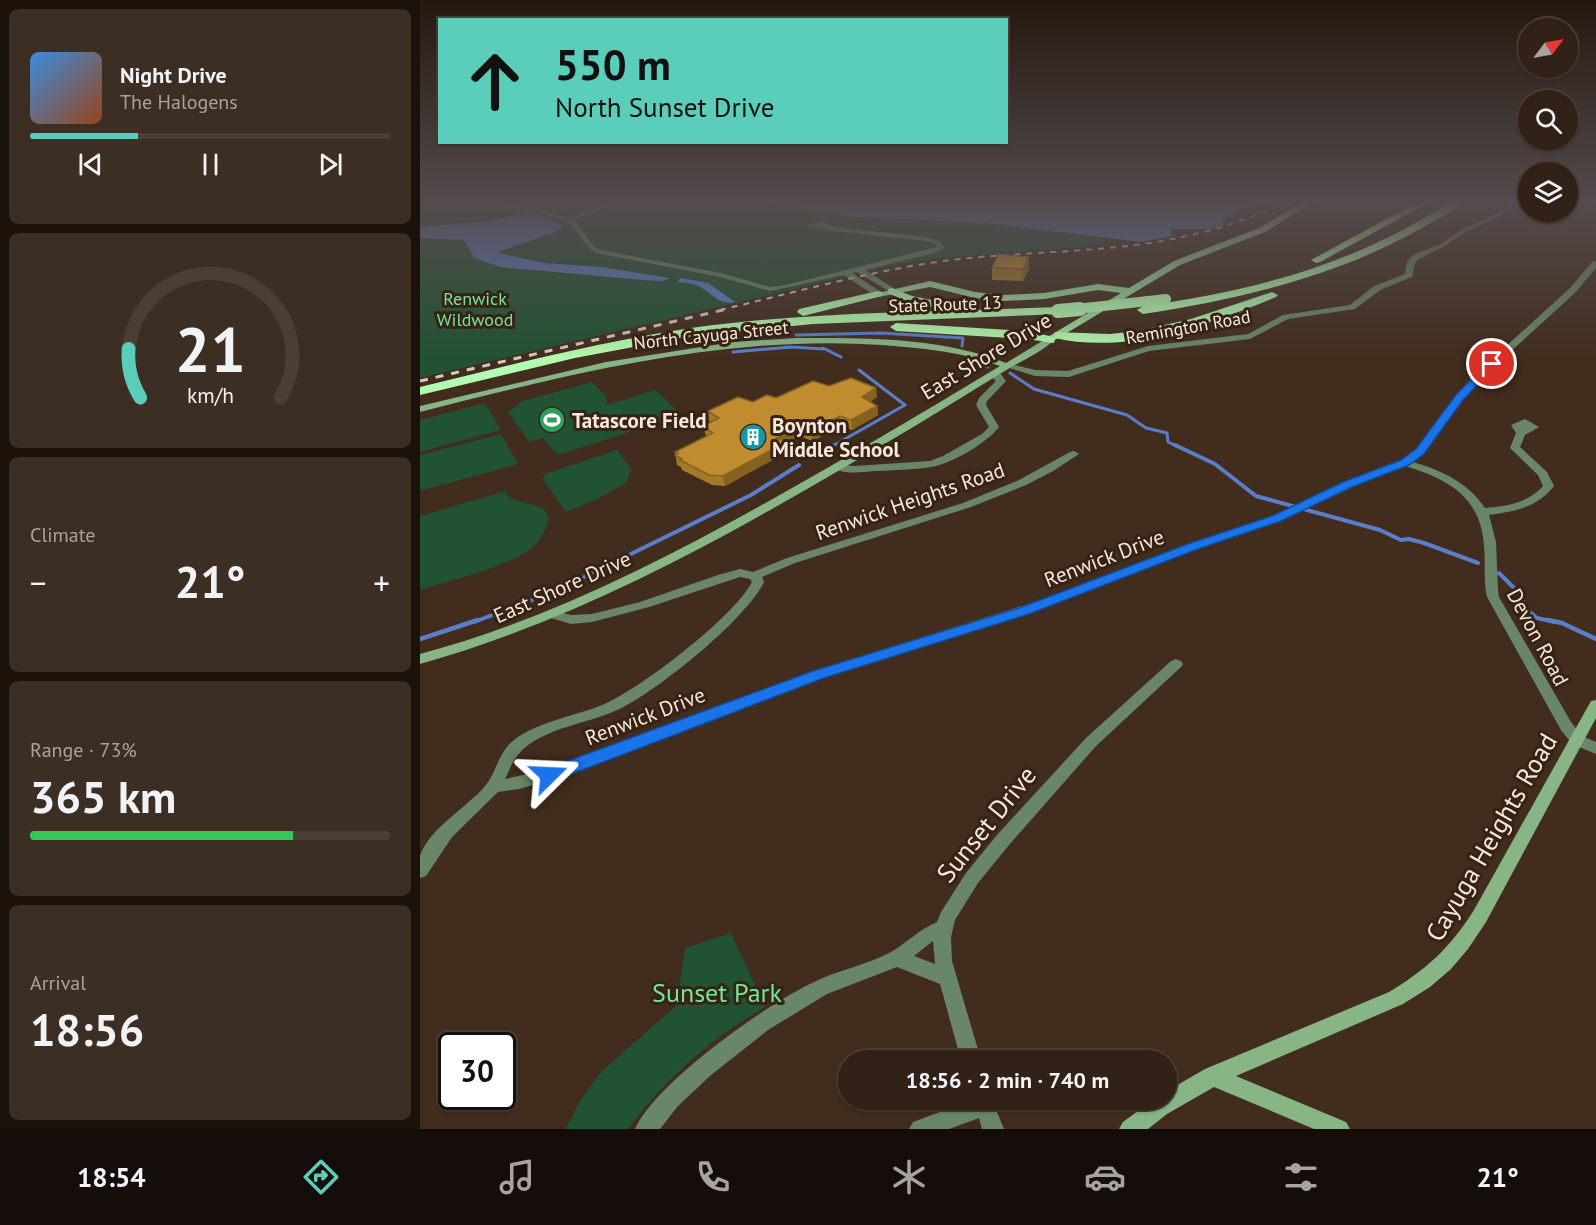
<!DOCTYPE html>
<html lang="en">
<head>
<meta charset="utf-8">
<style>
	:root { --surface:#312116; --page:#3d2e23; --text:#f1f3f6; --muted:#a8a3a1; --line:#4c3e35; --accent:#5bcebb }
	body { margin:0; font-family:"PT Sans",sans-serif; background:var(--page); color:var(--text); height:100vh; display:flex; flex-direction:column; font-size:22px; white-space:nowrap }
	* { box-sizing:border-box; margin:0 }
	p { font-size:20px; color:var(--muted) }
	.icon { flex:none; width:33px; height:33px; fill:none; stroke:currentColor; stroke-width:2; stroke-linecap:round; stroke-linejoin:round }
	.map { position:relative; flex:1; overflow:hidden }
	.details { display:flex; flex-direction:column; gap:9px; padding:9px; background:#1b120c; width:420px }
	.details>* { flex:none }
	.top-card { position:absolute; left:18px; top:18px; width:570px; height:126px; border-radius:0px; box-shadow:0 2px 4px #0004,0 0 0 2px var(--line); background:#5bcebb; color:#111; overflow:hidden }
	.needle { width:39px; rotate:58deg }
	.controls { position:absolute; left:1098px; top:18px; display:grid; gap:12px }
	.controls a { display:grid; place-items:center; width:60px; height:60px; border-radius:50%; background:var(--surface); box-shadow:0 2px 4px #0004,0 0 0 2px var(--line); font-size:30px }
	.speed { position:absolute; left:18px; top:1032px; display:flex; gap:12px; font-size:30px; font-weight:700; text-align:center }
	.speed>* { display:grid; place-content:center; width:78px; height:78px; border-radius:50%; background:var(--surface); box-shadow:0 2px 4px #0004,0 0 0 2px var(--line); line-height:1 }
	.speed .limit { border:3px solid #111; border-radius:9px; background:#fff; color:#111 }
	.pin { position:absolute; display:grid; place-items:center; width:51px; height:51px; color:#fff; margin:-26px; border:3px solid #fff; border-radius:50%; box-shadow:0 2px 6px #0007 }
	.me { position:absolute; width:66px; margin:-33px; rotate:69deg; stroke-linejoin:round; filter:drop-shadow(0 0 4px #0008) }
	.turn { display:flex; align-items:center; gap:21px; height:126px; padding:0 18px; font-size:27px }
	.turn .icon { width:78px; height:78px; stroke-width:2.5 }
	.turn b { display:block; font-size:42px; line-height:51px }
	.big { font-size:45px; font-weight:800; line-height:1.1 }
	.details .widget { flex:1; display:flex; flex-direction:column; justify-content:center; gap:9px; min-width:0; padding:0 21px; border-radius:9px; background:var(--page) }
	.details .dial { align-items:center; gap:0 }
	.dial svg { height:156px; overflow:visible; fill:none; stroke:var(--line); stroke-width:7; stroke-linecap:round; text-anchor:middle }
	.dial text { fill:var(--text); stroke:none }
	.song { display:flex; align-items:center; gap:18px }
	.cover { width:72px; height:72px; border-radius:9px; background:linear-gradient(135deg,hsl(210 70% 55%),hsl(20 70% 35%)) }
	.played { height:6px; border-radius:3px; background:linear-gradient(90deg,var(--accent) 30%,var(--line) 30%) }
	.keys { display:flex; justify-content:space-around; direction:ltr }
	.heat { display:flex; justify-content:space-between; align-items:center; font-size:33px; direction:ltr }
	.charge { height:9px; border-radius:4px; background:linear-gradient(90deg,#34c759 73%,var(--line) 0) }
	.trip { position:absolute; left:418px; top:1050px; width:339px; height:60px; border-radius:30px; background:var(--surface); box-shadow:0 2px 4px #0004,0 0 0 2px var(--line); font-weight:800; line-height:60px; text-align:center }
	.menu { display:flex; height:96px; justify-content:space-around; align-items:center; background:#140d09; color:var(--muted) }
	.menu .icon { width:42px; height:42px }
	.menu .selected { color:var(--accent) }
	.menu b { font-size:27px; color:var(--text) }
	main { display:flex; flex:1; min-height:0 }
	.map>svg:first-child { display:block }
	.green { fill:#215233 }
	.water { fill:#5a7eca }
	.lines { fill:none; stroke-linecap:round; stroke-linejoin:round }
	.stream-far2 { stroke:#5a7eca; stroke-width:3 }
	.stream-far1 { stroke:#5a7eca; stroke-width:4 }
	.stream { stroke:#5a7eca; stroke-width:4.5 }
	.street { fill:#698668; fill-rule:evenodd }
	.secondary { fill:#87b585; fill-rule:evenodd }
	.primary { fill:#9eda9c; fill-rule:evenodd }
	.highway { fill:#b3fbb0; fill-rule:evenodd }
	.rail-far1 { stroke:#d8c8bd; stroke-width:2; stroke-dasharray:6 6; stroke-linecap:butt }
	.rail { stroke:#d8c8bd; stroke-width:3; stroke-dasharray:8 8; stroke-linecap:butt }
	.highway-bridge-far1 { stroke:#b3fbb0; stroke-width:10 }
	.highway-bridge { stroke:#b3fbb0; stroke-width:14 }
	.wall { fill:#a57828 }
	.shaded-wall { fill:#866221 }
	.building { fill:#c08c2f; stroke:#866221; stroke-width:1.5 }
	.route { fill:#1a73e8; stroke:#114b97; stroke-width:1.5 }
	.labels { text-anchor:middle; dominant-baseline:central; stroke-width:6; stroke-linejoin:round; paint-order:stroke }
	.far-park-label { font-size:18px; fill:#70e79b; stroke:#372314 }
	.far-street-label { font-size:18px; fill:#f6e8de; stroke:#372314 }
	.street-label { font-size:21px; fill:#f6e8de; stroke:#372314 }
	.poi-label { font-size:21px; font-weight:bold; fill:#f6e8de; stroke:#372314; text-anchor:start }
	.near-street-label { font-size:26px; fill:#f6e8de; stroke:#372314 }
	.near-park-label { font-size:26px; fill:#70e79b; stroke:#372314 }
</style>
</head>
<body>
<main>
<section class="details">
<div class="widget">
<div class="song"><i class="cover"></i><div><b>Night Drive</b><p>The Halogens</p></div></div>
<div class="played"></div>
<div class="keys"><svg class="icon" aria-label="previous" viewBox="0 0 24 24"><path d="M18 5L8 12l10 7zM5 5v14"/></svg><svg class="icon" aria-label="pause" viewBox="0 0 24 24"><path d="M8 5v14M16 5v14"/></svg><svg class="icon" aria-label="next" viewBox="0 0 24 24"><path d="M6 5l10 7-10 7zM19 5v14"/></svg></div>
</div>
<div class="widget dial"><svg viewBox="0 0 100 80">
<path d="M14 69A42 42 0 1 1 86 69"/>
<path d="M14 69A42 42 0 0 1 8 44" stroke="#5bcebb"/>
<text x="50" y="56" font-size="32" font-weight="700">21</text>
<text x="50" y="72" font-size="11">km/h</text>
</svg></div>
<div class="widget"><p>Climate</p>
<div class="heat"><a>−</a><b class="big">21°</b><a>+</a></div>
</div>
<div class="widget"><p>Range · 73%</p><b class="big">365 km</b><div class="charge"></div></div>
<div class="widget"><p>Arrival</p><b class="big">18:56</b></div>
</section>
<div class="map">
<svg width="1176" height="1129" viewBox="0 0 1176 1129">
	<rect width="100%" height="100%" fill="#412c1d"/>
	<path class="green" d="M0,202h342l96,15 127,6 126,15 -10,7 -160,13 -54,9 -467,111z
		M172,382l14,14 1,9 48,-15 27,25 -124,40 -15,-17 -14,4 -21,-30 15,-11z
		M65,403l16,27 -81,22v-32z
		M81,434l17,30 -98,27v-36z
		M197,450l14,19 -5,14 -29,16 -31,13 -23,-33 2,-5z
		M85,491l4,7 34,10 6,9c-3,11 -6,21 -15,29 -24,21 -82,34 -114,44v-74z
		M311,933l34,74c-54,31 -100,72 -137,122h-62l14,-28 21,-29 76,-67 8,-57z"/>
	<path class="water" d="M342,202h495l-3,2 2,1 -17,5 -17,11 2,4 -15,4h-39l2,7 -31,6 -156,-19 -127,-6z
		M100,215c14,-1 33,1 43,12l-7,5 -56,19 -1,2 44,10 58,4 69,11 -8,3 -18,-1 -143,-13 -27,-9 -10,-18 -44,-2v-11l71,-6z
		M261,278l27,5 27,19c-13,4 -24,-8 -34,-15 -7,-4 -16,-4 -24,-5z"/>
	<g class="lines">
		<path class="stream-far2" d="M376,335l85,-2 82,5 -1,8
			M403,348l18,9
			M313,352l58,-5 33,2
			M544,361l24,6
			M590,373l24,16 93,26 19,13 21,5 1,9 11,5
			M411,447l74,-42 -46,-35"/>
		<path class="stream-far1" d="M755,445l40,19 41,32 124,34 21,10 8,-1 15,4 54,20
			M392,458l22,-13
			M1079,573l21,21 6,15 11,9 18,4
			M160,579l171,-84 48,-30
			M54,622l58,-22"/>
		<path class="stream" d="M1128,620l14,3 34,16
			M0,639l58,-19"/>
		<path class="street" d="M67,202h14l33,6 34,10 48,-16h9l-52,18c11,9 14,23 27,30l121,23 49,14 16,-2 151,-38 -1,-3 -10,-3 -95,-10 -23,-5v-2l15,-3 10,6 94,10 14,5 3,6 -10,5 -69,17 30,19 1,2 -4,2 -35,-21 -5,1 29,19v4h-6l-31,-21 -74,16 -50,-14 -124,-24c-13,-7 -16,-23 -28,-30 -24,-14 -58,-10 -81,-21z
			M1093,202h7l-22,15 -33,15 -20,14 -26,13 -4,4 -3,14 -32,13 -25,19 -67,10 -38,20 -101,12 -80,26 -34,-1 -32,-10 4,-3 28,7 33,1 80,-25 100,-12 35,-19 67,-10 24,-19 31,-12 2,-12 6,-7 28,-11 20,-14 33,-15z
			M1173,261h3v7l-20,24 -101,92 -51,69 -11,9c30,9 54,20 72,46 22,-2 43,-5 58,-22l-5,-11 -28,-27 6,-15 -5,-8 14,-6 14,8 -14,8 -5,12 27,25 7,14c-16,21 -40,26 -65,29l7,27 2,48 1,7 72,125 11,14 14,6v12l-24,-10 -11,-14 -74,-133c-4,-17 -1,-34 -3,-51 -3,-49 -36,-67 -79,-80l-54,20 -71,34 -83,28 -151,59 -223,70 -269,102 -35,10 -21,3 -46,45 -26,39 -6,2c0,-7 0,-16 0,-22 9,-28 48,-49 65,-70 12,-14 13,-34 29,-46 25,-19 59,-23 88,-35 36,-14 133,-89 150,-123l-2,-3 -10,-2 -91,30 -57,15 -21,2 -20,-6 -1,-3 1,-3 5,-1 15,4 21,-1 48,-12 78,-27 22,-6 13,3 34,-14 176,-55 56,-23 51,-28 4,-1 5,3 -26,17 -27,14 -55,22 -176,56 -33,14 2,5c-18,37 -101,104 -139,124 -31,18 -84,20 -107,49 -6,7 -9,16 -13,24l41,-9 267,-99 225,-70 151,-57 83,-28 71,-34 58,-21 15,-12 53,-69 101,-92z
			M573,372l8,2 5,7 -19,20 -1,4 13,22c-12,16 -48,37 -68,40 -18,3 -38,3 -56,4 -12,1 -32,4 -41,-3l5,-3 16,1 75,-5 13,-5 39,-22 7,-7 -13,-22 3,-7 17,-17 -7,-6z
			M756,659l5,2 2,3 -2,3 -85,79 -87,99 -31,38 -23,37 -4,17 1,24 29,99h-20l-21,-76 -43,-17 -70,27 -59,36 -57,45 -33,31 -18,23h-25c20,-46 133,-126 179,-147 24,-12 53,-17 77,-30 17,-10 26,-21 46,-30l4,-10 25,-39 31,-38 89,-97 85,-77zM513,941l2,23 -21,-8z
			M552,1100h20l12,29h-22l-3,-11 -30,11h-40l4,-7z"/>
		<path class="secondary" d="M377,338c69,0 144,-1 209,25l41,-25 7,2c-12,12 -31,20 -46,29 -31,19 -62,38 -93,57 -158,93 -317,188 -495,238v-10c120,-32 232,-88 340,-148 81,-45 161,-92 240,-140 -34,-13 -70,-17 -106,-20 -161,-14 -319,27 -474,66v-6l186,-44 127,-20z
			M1176,700v18l-110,204 -18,27 -17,20 -21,18 -27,17 -167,72 110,46 4,7h-36l-100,-42 -47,27 -19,15h-29l4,-7 30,-22h14v-9l38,-22 184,-77c38,-23 61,-44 85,-82l117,-209z"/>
		<path class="primary" d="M883,202h10l-48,30 -85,33 -130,78 -5,-3 1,-2 75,-45 -23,-3 -54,9 -40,2 -29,-3 -45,-11 -52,10 -5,-3 57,-13 45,11 29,3 40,-2 54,-9 31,4 45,-27 85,-33z"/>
		<path class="highway" d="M998,202h12l-110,60 -4,1 -5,-3z
			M1031,202h12c-12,11 -29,19 -43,27 -85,48 -181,70 -277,85l-6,-4 6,-4c79,-11 158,-28 231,-62 27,-12 52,-27 77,-42z
			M472,288l20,8 40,8 2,3 -6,4 -43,-10 -17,-8v-4z
			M458,291l4,1v4l-79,20 -6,-4 2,-3z
			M852,292l6,3 -2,2c-66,27 -149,58 -221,41l-1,5 -27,-4 -131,-8 -6,-4 6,-4 131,8 27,6 1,-5 55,2 28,-3 53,-12z
			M638,307l4,1v6l-249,10 -121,12 -117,22 -155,37v-8c90,-22 179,-45 271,-59 121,-17 245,-16 367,-21z"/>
		<path class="rail-far1" d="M300,310c77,-18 153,-40 231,-50 82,-10 167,-6 248,-27 31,-7 60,-19 90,-31"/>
		<path class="rail" d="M0,381l307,-72"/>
		<path class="highway-bridge-far1" d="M647,310l99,-11"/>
		<path class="highway-bridge" d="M638,311l22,-2"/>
	</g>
	<path class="wall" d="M609,257v12l-6,12 -31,-1v-12z
		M409,386l48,11 -7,5 7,4 1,9 -26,15 -11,-4 -29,15 -12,-5 -14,7 1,9 -62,34 -13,-1 -30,-15 -1,-3 -4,-2 -2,-13 31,-16 -3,-10 8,-4 -2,-1 -1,-10z"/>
	<path class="shaded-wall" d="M609,257v12l-6,12v-12z
		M456,388l1,9 -14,9 -1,-9z
		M457,406l1,9 -26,15 -1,-10z
		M420,416l1,10 -29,15 -1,-10z
		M378,426l2,10 -14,7 1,9 -62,34 -2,-10 53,-38z"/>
	<path class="building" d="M578,254l31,3 -6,12 -31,-1z
		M431,378l25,10 -14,9 15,9 -26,14 -11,-4 -29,15 -13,-5 -22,12 10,4 -63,34 -14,-1 -29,-15 2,-1 -7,-4 3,-2 -3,-1 38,-19 -10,-7 16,-8 -11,-7 30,-14 15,5 14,-7 9,3 37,-17 16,5z"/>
	<linearGradient id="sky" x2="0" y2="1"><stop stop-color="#241810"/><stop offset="0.56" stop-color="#544b4c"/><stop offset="1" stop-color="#544b4c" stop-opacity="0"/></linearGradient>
	<rect width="1176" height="360" fill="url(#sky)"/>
	<path class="route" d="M1069,361l8,3 -34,36 -39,54 -15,11 -57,22 -71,34 -83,28 -169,65 -205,64 -268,102 -7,1 -6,-1 -2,-5 2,-5 270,-99 206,-63 169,-64 84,-28 71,-34 58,-22 15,-11 39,-53z"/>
	<defs>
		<g id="stadium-disc" transform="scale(1.35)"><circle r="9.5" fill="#2e9e5b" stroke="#372314"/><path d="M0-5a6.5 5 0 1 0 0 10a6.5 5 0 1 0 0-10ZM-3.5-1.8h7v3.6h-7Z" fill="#fff"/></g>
		<g id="building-disc" transform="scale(1.35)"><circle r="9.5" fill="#0f9aa8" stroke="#372314"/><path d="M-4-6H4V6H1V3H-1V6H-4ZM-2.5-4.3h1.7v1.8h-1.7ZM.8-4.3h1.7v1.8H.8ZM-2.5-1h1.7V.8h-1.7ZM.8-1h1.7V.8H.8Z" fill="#fff"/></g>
	</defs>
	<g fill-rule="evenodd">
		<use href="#stadium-disc" x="132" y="420"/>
		<use href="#building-disc" x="333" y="437"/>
	</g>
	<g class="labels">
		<g class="far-park-label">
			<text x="55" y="298">Renwick<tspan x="55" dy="21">Wildwood</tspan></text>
		</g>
		<g class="far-street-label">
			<text transform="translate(525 304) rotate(-2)">State Route 13</text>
			<text transform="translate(768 327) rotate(-10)">Remington Road</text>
			<text transform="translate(291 335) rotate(-6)">North Cayuga Street</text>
		</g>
		<g class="street-label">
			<text transform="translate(566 356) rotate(-31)">East Shore Drive</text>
			<text transform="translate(490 501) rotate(-19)">Renwick Heights Road</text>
			<text transform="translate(684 558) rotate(-21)">Renwick Drive</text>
			<text transform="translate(142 587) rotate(-24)">East Shore Drive</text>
			<text transform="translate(1118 637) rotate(62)">Devon Road</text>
			<text transform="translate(225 716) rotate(-21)">Renwick Drive</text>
		</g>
		<g class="poi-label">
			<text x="152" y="420">Tatascore Field</text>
			<text x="352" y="425">Boynton<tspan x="352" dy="24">Middle School</tspan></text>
		</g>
		<g class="near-street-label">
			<text transform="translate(566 824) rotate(-51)">Sunset Drive</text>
			<text transform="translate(1071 837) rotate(-60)">Cayuga Heights Road</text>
		</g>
		<g class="near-park-label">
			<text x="297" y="992">Sunset Park</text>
		</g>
	</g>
</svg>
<div class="controls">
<a><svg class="needle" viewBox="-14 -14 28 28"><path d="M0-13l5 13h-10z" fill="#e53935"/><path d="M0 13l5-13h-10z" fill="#a8a3a1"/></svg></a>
<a><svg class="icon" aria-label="search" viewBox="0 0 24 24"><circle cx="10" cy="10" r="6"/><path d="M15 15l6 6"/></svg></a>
<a><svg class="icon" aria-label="layers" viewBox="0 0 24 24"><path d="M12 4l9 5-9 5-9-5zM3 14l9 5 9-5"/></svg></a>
</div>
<div class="speed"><div class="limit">30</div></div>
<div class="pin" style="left:1072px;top:364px;background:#d93025"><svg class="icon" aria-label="arrive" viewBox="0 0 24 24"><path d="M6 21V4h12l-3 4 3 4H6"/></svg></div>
<svg class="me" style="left:129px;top:775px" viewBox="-20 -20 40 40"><path d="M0-17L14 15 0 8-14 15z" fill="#1a73e8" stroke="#fff" stroke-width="4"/></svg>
<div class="trip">18:56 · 2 min · 740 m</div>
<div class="top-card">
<div class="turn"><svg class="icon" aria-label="ahead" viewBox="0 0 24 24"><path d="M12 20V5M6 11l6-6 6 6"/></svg><div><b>550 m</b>North Sunset Drive</div></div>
</div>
</div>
</main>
<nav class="menu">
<b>18:54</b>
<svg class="icon selected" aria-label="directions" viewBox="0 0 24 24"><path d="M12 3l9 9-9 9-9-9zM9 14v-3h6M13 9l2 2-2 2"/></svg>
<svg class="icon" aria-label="music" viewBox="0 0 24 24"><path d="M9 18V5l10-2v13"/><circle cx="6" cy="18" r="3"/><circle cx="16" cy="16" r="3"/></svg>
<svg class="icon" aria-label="phone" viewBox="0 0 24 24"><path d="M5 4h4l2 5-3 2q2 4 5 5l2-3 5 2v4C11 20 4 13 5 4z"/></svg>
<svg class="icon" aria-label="climate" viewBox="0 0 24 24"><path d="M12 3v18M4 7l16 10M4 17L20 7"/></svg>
<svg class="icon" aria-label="car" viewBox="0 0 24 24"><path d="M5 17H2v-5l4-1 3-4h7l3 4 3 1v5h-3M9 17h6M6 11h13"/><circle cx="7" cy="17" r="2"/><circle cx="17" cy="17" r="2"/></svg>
<svg class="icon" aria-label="filters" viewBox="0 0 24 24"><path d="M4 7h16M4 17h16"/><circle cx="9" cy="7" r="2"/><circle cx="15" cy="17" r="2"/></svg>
<b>21°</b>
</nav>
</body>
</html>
